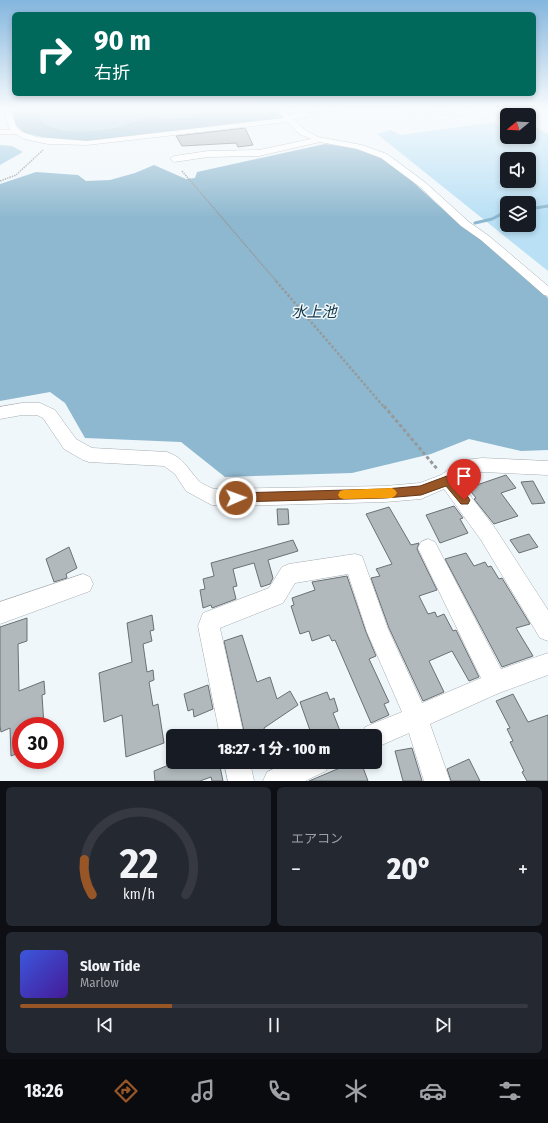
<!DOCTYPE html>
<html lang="ja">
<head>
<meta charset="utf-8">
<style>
	:root { --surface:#171b24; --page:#242831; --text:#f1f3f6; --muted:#9ea1a6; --line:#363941; --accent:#985526 }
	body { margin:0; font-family:"Fira Sans Condensed","Noto Sans JP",sans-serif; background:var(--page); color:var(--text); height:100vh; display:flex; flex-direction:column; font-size:15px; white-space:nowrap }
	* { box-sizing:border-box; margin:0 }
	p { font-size:13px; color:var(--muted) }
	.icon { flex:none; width:22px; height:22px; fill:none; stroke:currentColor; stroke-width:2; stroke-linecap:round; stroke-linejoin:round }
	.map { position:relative; height:781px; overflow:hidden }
	.sheet { display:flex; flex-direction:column; gap:6px; padding:6px; background:#0d0f14; flex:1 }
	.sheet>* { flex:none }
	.hud { position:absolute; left:12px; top:12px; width:524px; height:84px; border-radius:6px; box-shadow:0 2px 6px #0003; background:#00695c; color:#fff; overflow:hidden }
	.needle { width:26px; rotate:252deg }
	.fabs { position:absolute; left:500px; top:108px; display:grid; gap:8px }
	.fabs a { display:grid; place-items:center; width:36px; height:36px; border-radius:6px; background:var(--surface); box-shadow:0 2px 6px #0003; font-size:20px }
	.speed { position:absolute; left:12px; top:717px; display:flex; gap:8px; font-size:20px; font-weight:700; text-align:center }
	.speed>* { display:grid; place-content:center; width:52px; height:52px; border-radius:50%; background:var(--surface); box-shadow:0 2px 6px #0003; line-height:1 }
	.speed .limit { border:6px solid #d22; background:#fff; color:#111 }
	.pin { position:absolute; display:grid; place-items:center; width:34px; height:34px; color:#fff; margin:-41px -17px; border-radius:50% 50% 50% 0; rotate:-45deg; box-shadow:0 0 4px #0007 }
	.pin .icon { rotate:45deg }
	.me { position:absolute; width:44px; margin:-22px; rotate:88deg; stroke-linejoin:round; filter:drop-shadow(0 0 3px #0008) }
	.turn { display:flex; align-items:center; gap:14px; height:84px; padding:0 16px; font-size:18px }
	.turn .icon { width:52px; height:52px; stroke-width:2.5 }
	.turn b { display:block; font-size:28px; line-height:34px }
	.big { font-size:30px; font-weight:800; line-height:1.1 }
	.sheet .card { flex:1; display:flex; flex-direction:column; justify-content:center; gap:6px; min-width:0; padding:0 14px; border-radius:6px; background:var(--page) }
	.sheet .dial { align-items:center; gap:0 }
	.dial svg { height:104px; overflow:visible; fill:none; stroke:var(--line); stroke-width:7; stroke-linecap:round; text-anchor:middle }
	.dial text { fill:var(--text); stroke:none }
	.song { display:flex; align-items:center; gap:12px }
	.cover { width:48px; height:48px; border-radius:6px; background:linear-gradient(135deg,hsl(230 70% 55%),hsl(260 70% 35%)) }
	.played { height:4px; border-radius:2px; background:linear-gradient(90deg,var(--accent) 30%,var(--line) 30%) }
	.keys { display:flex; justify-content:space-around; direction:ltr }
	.heat { display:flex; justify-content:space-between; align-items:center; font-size:22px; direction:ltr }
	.sheet .tiles { flex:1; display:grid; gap:6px; grid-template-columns:1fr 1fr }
	.card:last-child { grid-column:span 2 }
	.trip { position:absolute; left:166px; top:729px; width:216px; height:40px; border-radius:6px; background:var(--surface); box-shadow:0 2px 6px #0003; font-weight:800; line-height:40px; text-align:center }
	.tab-bar { display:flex; height:64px; justify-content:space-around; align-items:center; background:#090b0e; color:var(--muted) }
	.tab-bar .icon { width:28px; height:28px }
	.tab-bar .on { color:var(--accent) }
	.tab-bar b { font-size:18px; color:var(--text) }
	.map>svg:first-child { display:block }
	.green { fill:#b9e0f5; fill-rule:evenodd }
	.forest { fill:#a0cbe2 }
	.water { fill:#8eb8cf }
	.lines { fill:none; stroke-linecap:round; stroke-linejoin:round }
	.stream { stroke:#8eb8cf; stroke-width:3 }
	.building { fill:#b2b9bc; stroke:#6a7073 }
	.lane-casing { stroke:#a6adb1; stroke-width:1 }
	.street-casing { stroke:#a6adb1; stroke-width:1 }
	.path-far2 { stroke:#959a9c; stroke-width:1.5; stroke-dasharray:1.5 1; stroke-linecap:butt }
	.path-far1 { stroke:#959a9c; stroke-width:2.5; stroke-dasharray:2.5 2; stroke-linecap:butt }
	.path { stroke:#959a9c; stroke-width:3; stroke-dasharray:3.5 2.5; stroke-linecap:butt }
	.lane { fill:#fff; fill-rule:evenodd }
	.street { fill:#fff; fill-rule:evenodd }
	.route { fill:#985526; stroke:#633719 }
	.slow { fill:#f59e0b }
	.labels { text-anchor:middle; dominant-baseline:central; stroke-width:3; stroke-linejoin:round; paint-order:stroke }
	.water-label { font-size:15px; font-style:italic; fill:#103546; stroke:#f0f7fb }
</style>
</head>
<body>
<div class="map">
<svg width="548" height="781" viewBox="0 0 548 781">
	<rect width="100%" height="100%" fill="#f0f7fb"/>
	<path class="green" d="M494,122l10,7h3v8h22l1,-13 18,10v137l-171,-137 13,-4 11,5zM507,159h22v22h-22zM507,203h22v22h-22z"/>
	<path class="forest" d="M42,109h202l-53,5 -1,3 -29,2 -4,-4c-14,2 -26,8 -39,12 -17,4 -52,7 -68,-1 -4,-2 -7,-5 -10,-7z
		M0,145l12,1 11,6 -23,13z"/>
	<path class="water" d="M17,109h26l-3,10c3,2 6,6 10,7 16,8 51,5 68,1 13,-4 25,-10 39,-12l4,4 29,-2 1,-3 51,-4 2,-1h33l9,8 -4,2 -192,22 -35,-1 -30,-7 -11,-9 -2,-11z
		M325,144l32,4 23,8 21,15 59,54 20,14 68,59v152l-27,1 -52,-12 -38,15 -79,19 -127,4 -44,-35 -96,-4 -20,-35 -15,-11 -50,9v-217l36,-12 42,3 8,6 24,-1 25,-7 19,-8 32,14 9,-1 2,-6z"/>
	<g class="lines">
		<path class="stream" d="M529,209l19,-3
			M475,223l17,-4 15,-8"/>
	</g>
	<path class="building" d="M245,128l8,17 -15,2 -2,-4 -54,3 -6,-10z
		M506,475l10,13 -15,5 17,23 -24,8 -20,-25 2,-1 -8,-10z
		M533,481l12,22 -13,1 -11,-22z
		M454,506l9,12 -3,1 8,14 -28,10 -14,-28z
		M389,507l22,38 8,-2 -2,6 20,41 -18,6 9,18 7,-2 2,5 7,-3 9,17 3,-1 23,47 -10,4 -17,-30 -23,10 15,31 -21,9 -34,-73 -18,-50 9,-2 -4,-7 16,-5 -26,-50z
		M277,509h11l1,15 -11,1z
		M529,534l9,13 -19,6 -9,-13z
		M293,540l5,11 -30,9 5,18 -3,6 -9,3 -7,-24 -21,6 4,17 -4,1 3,12 -24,9 -1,-3 -8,3 -3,-18 5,-1 -2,-10 11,-3 -3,-13z
		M69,547l8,21 -11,6 1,4 -13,4 -8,-23z
		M466,553l8,13 11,-4 3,5 3,-1 8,13 3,-1 28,46 -14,4 17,28 -31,11 -57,-108z
		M347,576l19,56 10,24 -7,3 20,43 -5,2 5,11 -18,8 -36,-83 -3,1 -3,-6 -17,6 -3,-10 -9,3 -9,-28 3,-1 -2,-7 23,-8 -3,-8z
		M152,615l2,15 -4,1 2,10 -9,3 4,28 6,-2 1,10 -5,2 4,24 5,-2 6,39 -38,14 -4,-42 -18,7 -5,-49 33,-11 -5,-39z
		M27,618v23l-9,3 1,47 25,-10 1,13 -3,1 2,31h-23v26l-10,4 -1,-28 -9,4 -1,-6v-99z
		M242,635l15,47 13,-5 7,22 13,-8 8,14 -34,23 2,8h-21l-21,-95z
		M208,685l5,24 -19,8 -1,-8 -5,2 -4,-17z
		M327,692l3,8 4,-2 4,13 -5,2 9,23h-30l-12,-34z
		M513,694l15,28 20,-7v66h-21l-5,-9 2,-1 -14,-29 3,-1 -6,-12 3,-1 -14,-27z
		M412,748l10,33h-19l-8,-30z
		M469,759l11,22h-29l-4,-12z
		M176,762h43l4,19h-11l-1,-4 -11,4h-45l-1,-10z
		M354,762h7l7,19h-59z"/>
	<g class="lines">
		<g class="lane-casing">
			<path id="lane" d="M337,109h6l-38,6 -2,-1z
				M403,109l5,1 53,3 2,1 -2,1 -54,-3z"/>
		</g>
		<g class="street-casing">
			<path id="street" d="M276,109h7l6,6 10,-2 -4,-4h8l6,6 -1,2 -15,2 12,11 13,7 44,8 25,9 39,29 43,39 20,14 59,50v10l-4,-1 -63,-55 -20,-14 -41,-39 -39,-29 -24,-9 -37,-7 -61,14 -51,1 -34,5 -4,-3 4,-3 34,-5 51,-1 52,-11 -12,-5 -11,-12 -201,23 -39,-1 -24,-5 -8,-5h-16v-4h10l-6,-17 4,-2 4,2 4,13 6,6 15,5 50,4 197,-23z
				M452,109h7l6,5 -7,2z
				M489,109h11l-13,5 2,2 -4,2 -8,-5z
				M22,403h18l15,7 21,29 16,9 75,4c17,6 20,16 31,28 3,4 11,7 16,9l171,-3 35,-3 21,-8 18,-13 6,-2 17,-2 66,3v14l-66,-3 -13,2 -10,7 36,47 53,82v31l-8,-3 -59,-98 -37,-51 -23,10 -36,3 -149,4 -24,-1 -6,-3 -20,-11 -11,-17 -11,-8 -75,-4 -6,-2 -19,-11 -21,-31 -6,-3h-15l-22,4v-12z
				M428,539l7,3 66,127 47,-16v22l-49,18 -69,31 20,57h-26l-15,-48 -34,15v-12h-13l3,-9 37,-15 -35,-80 -19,-58 -53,9 -12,20 -63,25 24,108h-24l-22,-110 5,-13 66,-25 13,-21 7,-3 66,-10 7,2 26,73 34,74 59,-25 -63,-130 3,-6z
				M83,574l7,3 3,7 -3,7 -90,33v-22z
				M224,762h26l4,19h-26z
				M288,762h42l-4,9 -21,10h-42l4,-9z"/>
		</g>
		<path class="path-far2" d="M182,171l95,111
			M0,181l16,-6 27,-25"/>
		<path class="path-far1" d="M276,281l108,126"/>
		<path class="path" d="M384,406l54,64"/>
		<use href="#lane" class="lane"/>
		<use href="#street" class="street"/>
	</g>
	<linearGradient id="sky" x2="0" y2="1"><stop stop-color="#84b6de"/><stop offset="0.5" stop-color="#f8fbfd"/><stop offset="1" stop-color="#f8fbfd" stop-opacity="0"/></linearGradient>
	<rect width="548" height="218" fill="url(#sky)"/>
	<path class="route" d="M447,476l4,1 17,20 2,3 -2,4h-7l-15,-18 -25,9 -36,3 -149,4 -4,-1 -1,-3 1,-4 4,-1 149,-4 35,-3z"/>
	<path class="slow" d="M392,488l3,2 2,3 -2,3 -3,2 -48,1 -4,-1 -2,-3 2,-4 4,-1z"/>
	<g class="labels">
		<g class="water-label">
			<text x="314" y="312">水上池</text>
		</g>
	</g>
</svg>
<div class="fabs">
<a><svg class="needle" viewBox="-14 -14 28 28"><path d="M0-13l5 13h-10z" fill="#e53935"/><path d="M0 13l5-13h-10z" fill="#9ea1a6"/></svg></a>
<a><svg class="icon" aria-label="sound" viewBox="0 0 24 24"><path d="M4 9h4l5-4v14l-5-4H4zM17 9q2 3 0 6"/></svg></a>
<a><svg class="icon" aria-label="layers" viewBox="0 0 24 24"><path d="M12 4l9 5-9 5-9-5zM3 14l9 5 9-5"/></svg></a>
</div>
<div class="speed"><div class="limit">30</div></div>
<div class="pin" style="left:464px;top:500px;background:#d93025"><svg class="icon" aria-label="arrive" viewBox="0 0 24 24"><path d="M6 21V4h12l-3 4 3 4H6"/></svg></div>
<svg class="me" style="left:236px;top:498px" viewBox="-20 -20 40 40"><circle r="17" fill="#985526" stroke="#fff" stroke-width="3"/><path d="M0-11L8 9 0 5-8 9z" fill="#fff"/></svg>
<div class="trip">18:27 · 1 分 · 100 m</div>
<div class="hud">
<div class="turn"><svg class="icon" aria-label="right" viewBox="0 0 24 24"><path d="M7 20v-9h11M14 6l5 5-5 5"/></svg><div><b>90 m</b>右折</div></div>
</div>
</div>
<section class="sheet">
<div class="tiles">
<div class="card dial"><svg viewBox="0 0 100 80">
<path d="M14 69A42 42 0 1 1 86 69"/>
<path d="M14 69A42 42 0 0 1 8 42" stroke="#985526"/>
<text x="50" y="56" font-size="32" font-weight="700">22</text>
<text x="50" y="72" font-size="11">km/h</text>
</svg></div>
<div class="card"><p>エアコン</p>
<div class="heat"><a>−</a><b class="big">20°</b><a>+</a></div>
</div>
<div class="card">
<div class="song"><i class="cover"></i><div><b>Slow Tide</b><p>Marlow</p></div></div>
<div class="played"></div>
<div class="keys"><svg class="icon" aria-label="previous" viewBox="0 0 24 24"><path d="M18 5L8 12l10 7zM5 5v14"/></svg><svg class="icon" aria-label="pause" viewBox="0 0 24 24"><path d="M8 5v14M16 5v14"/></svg><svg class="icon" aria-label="next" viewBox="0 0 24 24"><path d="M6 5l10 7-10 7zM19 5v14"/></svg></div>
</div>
</div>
</section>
<nav class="tab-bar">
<b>18:26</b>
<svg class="icon on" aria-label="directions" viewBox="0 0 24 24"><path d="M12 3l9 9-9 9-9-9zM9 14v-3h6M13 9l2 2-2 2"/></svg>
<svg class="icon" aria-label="music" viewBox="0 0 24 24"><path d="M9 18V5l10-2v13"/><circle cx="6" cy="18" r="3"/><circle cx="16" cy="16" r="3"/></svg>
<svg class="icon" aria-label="phone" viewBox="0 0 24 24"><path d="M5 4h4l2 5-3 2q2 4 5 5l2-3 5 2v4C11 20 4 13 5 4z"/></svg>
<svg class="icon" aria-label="climate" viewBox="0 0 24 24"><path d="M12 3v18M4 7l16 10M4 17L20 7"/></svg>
<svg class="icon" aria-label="car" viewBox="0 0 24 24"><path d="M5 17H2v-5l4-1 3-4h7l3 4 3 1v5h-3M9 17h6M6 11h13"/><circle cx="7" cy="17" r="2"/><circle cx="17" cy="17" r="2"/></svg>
<svg class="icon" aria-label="filters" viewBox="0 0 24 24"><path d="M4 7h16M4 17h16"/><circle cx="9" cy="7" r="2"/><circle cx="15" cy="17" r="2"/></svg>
</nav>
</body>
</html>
